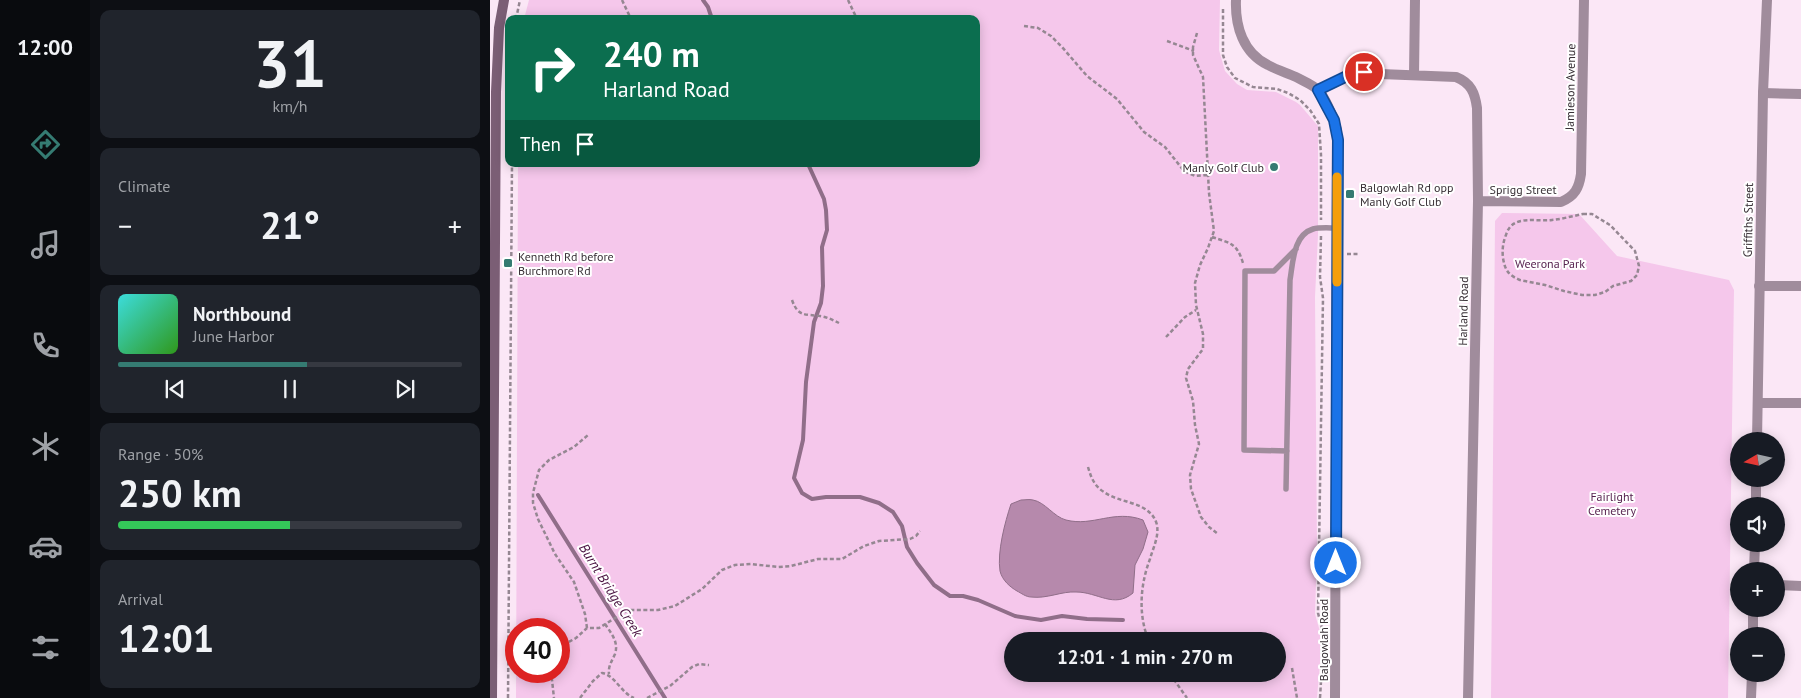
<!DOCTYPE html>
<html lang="en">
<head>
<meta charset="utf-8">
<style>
	:root { --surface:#171b24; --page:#20242c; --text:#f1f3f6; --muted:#9ea1a6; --line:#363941; --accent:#357b72 }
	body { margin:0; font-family:"PT Sans",sans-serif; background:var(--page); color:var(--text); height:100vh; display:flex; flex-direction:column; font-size:19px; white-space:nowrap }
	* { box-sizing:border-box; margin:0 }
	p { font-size:16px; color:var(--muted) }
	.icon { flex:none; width:28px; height:28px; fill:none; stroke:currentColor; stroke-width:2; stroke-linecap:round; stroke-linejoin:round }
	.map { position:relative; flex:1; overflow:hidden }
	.side { display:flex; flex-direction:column; gap:10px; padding:10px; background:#0d0f14; width:400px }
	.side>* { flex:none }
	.banner { position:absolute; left:15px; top:15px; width:475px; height:152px; border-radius:10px; box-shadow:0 2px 12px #0003; background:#0b6e4f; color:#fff; overflow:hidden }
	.needle { width:32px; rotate:261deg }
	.fabs { position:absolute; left:1240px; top:432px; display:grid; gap:10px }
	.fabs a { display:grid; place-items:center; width:55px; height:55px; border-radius:50%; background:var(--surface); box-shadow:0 2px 12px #0003; font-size:25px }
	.speed { position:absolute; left:15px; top:618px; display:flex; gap:10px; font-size:25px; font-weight:700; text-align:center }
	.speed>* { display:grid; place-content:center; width:65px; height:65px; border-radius:50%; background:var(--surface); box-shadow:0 2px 12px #0003; line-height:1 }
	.speed .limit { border:8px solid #d22; background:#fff; color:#111 }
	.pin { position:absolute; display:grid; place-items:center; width:42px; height:42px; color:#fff; margin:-21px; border:2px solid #fff; border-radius:50%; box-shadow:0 1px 5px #0007 }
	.me { position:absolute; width:55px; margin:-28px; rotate:0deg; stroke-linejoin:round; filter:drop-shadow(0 0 4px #0008) }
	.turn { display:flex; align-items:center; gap:18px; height:105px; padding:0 15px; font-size:22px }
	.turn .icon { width:65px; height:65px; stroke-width:2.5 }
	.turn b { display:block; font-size:35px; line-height:42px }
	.then { display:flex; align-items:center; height:48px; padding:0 15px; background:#0003; gap:10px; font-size:19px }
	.big { font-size:38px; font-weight:700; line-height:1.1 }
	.side .tile { flex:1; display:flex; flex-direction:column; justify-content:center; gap:8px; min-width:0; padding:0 18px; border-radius:10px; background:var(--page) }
	.side .dial { align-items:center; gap:0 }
	.dial b { font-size:65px; line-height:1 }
	.song { display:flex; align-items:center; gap:15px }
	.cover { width:60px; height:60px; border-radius:8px; background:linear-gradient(135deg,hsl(180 70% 55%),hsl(110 70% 35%)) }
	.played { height:5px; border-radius:2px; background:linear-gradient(90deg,var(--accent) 55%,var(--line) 55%) }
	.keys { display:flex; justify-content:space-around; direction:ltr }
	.heat { display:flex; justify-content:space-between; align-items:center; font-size:28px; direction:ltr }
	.charge { height:8px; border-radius:4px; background:linear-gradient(90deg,#34c759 50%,var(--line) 0) }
	.trip { position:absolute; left:514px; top:632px; width:282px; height:50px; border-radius:25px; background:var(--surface); box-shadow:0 2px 12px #0003; font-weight:700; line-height:50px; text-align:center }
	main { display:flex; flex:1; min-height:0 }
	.dock { display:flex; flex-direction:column; width:90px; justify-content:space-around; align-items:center; background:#090b0e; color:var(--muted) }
	.dock .icon { width:35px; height:35px }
	.dock .current { color:var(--accent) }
	.dock b { font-size:22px; color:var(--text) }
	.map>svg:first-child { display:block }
	.green { fill:#f5c7eb; fill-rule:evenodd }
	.water { fill:#b689ac; stroke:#906e89 }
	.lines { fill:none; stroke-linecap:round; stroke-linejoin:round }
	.stream { stroke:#906e89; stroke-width:4 }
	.path { stroke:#958792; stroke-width:2.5; stroke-dasharray:4 2.5; stroke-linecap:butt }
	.service { stroke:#a08c9c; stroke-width:5.5 }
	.minor { stroke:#a08c9c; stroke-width:10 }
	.tertiary { stroke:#a08c9c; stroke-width:10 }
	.secondary { stroke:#7b5e75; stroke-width:10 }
	.route-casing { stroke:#114b97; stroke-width:12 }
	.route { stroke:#1a73e8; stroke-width:9 }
	.slow { stroke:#f59e0b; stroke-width:9 }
	.poi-dot { fill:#357b72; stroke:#fff; stroke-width:2 }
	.labels { text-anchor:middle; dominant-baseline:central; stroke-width:4; stroke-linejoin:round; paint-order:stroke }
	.street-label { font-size:12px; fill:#383036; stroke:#fff }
	.poi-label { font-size:12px; fill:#383036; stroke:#fff; text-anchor:start }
	.park-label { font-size:12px; fill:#541e4c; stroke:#fff }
	.water-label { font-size:14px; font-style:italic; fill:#481140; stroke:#fff }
</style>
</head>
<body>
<main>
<nav class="dock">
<b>12:00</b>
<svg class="icon current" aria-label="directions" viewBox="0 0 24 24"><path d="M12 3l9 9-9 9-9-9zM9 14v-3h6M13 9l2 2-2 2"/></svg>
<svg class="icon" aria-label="music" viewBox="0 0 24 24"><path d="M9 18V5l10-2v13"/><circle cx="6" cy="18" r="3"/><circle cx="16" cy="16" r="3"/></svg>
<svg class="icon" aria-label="phone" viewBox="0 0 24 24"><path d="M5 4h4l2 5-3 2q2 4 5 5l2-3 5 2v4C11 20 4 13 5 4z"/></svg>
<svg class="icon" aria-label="climate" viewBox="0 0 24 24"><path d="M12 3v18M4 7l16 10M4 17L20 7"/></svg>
<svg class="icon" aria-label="car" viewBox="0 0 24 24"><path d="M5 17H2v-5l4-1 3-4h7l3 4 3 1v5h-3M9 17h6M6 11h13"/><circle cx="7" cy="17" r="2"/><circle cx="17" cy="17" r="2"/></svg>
<svg class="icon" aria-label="filters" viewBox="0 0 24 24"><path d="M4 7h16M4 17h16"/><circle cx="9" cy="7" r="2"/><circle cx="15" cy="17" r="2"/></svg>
</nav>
<section class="side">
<div class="tile dial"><b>31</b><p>km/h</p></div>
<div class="tile"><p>Climate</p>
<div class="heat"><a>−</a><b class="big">21°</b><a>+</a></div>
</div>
<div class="tile">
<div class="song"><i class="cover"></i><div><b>Northbound</b><p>June Harbor</p></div></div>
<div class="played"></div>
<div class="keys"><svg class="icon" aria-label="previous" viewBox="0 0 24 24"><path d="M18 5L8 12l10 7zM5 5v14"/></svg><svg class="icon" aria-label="pause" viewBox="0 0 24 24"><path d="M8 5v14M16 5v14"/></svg><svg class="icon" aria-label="next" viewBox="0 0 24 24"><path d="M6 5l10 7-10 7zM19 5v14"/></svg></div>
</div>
<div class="tile"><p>Range · 50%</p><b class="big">250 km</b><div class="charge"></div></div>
<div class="tile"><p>Arrival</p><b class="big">12:01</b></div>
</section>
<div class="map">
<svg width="1311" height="698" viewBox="0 0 1311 698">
	<rect width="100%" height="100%" fill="#fbe7f6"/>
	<path class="green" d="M39,0h691l-1,50 6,21 12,13 10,6 29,2 20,10 4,3 18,21v109l-3,62 2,252 -2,65 7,25 -5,59h-801l2,-534h458v-145h-452zM26,629h43v42h-43zM522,641h266v33h-266z
		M1012,213l77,1 38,42 112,24 5,10 -6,408h-237l4,-477z"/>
	<path class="water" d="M531,500c4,0 8,-1 12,0 12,2 21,17 33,20 27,7 48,-11 77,0l5,12 -5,17 -8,16 -2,28c-19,16 -35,-1 -57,-1 -14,-1 -29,7 -45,5 -5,0 -10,-4 -14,-6 -7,-4 -15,-11 -17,-20 -3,-19 5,-49 11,-67z"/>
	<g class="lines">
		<path class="stream" d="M213,0l5,7 4,12
			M318,164l16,35 2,11 1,20 -5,17 1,39 -2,17 -7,19 -8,60 -3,58 -9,38 8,15 10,6 14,-2h34l19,6 14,9 9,14 5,21 10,16 17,22 16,11h13l15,4 37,16 26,4 21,-4 25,3 36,1
			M48,495l127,203"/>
		<path class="path" d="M132,0l9,19
			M358,0l9,19
			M733,9v46l4,12 8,11 18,9 24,2 11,4 12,7 10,10 9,14 2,31v65
			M26,19l4,-19
			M534,26l14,2 13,8 11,11 25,29 30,23 27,33 21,15 19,24 11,5 13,-1
			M707,33l-4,14v8l10,22 6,116 5,38 -6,17 -8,17 -5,18 1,22 7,29v15l-15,20 -2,9 7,23 2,24 4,19 -9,31 1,14 10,28 8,10 9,7
			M677,41l27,10
			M1093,214h9l8,5 10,6 25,26 4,15 -2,9 -6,6 -18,5 -8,6 -10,3h-13l-18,-4 -19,-6 -25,-5c-12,-5 -15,-10 -17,-22 -1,-8 0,-16 3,-23 6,-21 29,-13 46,-15 10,-1 21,-4 31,-6z
			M831,236l-1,41 3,21 -5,315 5,19
			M722,237c18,6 25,6 31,26
			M857,254h12
			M302,300c6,17 13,14 28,16 7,1 13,4 19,7
			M676,337l19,-20 11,-7
			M598,467c3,10 6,19 16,25 16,12 47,9 53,33 2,12 -4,23 -7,34 -10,26 -12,57 -1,82
			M115,624c6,9 14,18 10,30 -3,7 -7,12 -6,20
			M97,628l-2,-14 -11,-32 -19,-28 -17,-35 -5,-16v-10l6,-23 10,-10 25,-13 14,-12
			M69,650l4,-5 13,-7 11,-10h12l29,-18h30l17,-4 27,-17 20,-19 13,-5 16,-1 27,3 13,-1 27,-7h24l22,-13 15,-5 31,-2 6,-3 4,-5
			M802,668l5,30
			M61,671l3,27
			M680,674l17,24
			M18,698l4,-534
			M90,698l13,-17 9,-8c13,2 19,20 32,25
			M157,698l23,-12 22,-19 7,-3 10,1
			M830,698l2,-33"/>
		<path class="service" d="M797,451l-43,-1 1,-179h29l22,-22
			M796,489l4,-209c3,-17 3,-45 23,-51 7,-2 17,-1 24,-1"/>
		<path class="minor" d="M924,75l1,-75
			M828,90l37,-17 101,4c15,6 19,16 21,31l1,93 -10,497
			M1273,93l38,1
			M988,201l83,1c14,-6 18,-14 20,-28l3,-174
			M1269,286h42
			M1268,403h43
			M1286,585l25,1"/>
		<path class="tertiary" d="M746,0c-1,26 7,53 32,65 9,5 19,8 28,12 7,4 18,8 23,14 9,11 14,26 18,39l-2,568
			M1267,441l6,-348 4,-93
			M1266,506v-27
			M1264,571l1,-27
			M1263,636v-27
			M1261,698l1,-24"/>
		<path class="secondary" d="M2,698l4,-606 3,-64 5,-28"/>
	</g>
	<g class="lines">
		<g class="route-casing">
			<path id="route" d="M846,563l2,-423 -4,-20 -16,-30 29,-14 17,-4"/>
		</g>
		<use href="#route" class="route"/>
		<path class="slow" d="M847,282v-105"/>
	</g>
	<g class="poi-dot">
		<circle cx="784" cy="167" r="5"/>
		<rect x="855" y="189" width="10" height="10" rx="2.5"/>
		<rect x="13" y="258" width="10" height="10" rx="2.5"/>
	</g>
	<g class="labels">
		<g class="street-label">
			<text transform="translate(1080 87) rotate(-89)">Jamieson Avenue</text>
			<text x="1033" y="189">Sprigg Street</text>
			<text transform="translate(1258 220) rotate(-89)">Griffiths Street</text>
			<text transform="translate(973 311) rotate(-89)">Harland Road</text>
			<text transform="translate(833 640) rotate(-90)">Balgowlah Road</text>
		</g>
		<g class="poi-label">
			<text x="774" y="167" text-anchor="end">Manly Golf Club</text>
			<text x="870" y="187">Balgowlah Rd opp<tspan x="870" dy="14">Manly Golf Club</tspan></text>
			<text x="28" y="256">Kenneth Rd before<tspan x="28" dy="14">Burchmore Rd</tspan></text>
		</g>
		<g class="park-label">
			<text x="1060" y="263">Weerona Park</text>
			<text x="1122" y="496">Fairlight<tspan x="1122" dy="14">Cemetery</tspan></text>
		</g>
		<g class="water-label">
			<text transform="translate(121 590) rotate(58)">Burnt Bridge Creek</text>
		</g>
	</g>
</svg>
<div class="fabs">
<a><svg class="needle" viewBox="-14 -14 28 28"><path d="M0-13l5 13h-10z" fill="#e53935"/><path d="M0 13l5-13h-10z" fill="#9ea1a6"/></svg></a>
<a><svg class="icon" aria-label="sound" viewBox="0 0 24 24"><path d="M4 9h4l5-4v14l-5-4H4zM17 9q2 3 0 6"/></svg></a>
<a>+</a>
<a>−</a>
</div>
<div class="speed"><div class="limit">40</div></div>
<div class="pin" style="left:874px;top:72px;background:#d93025"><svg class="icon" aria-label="arrive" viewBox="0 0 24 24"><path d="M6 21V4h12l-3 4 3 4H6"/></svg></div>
<svg class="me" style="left:846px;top:563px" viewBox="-20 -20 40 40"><circle r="17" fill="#1a73e8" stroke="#fff" stroke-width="3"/><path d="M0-11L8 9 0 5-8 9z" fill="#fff"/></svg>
<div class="trip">12:01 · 1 min · 270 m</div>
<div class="banner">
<div class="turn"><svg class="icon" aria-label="right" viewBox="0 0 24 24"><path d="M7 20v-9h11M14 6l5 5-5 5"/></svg><div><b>240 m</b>Harland Road</div></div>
<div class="then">Then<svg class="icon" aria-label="arrive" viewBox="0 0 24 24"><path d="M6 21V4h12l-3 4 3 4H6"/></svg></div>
</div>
</div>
</main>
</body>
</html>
